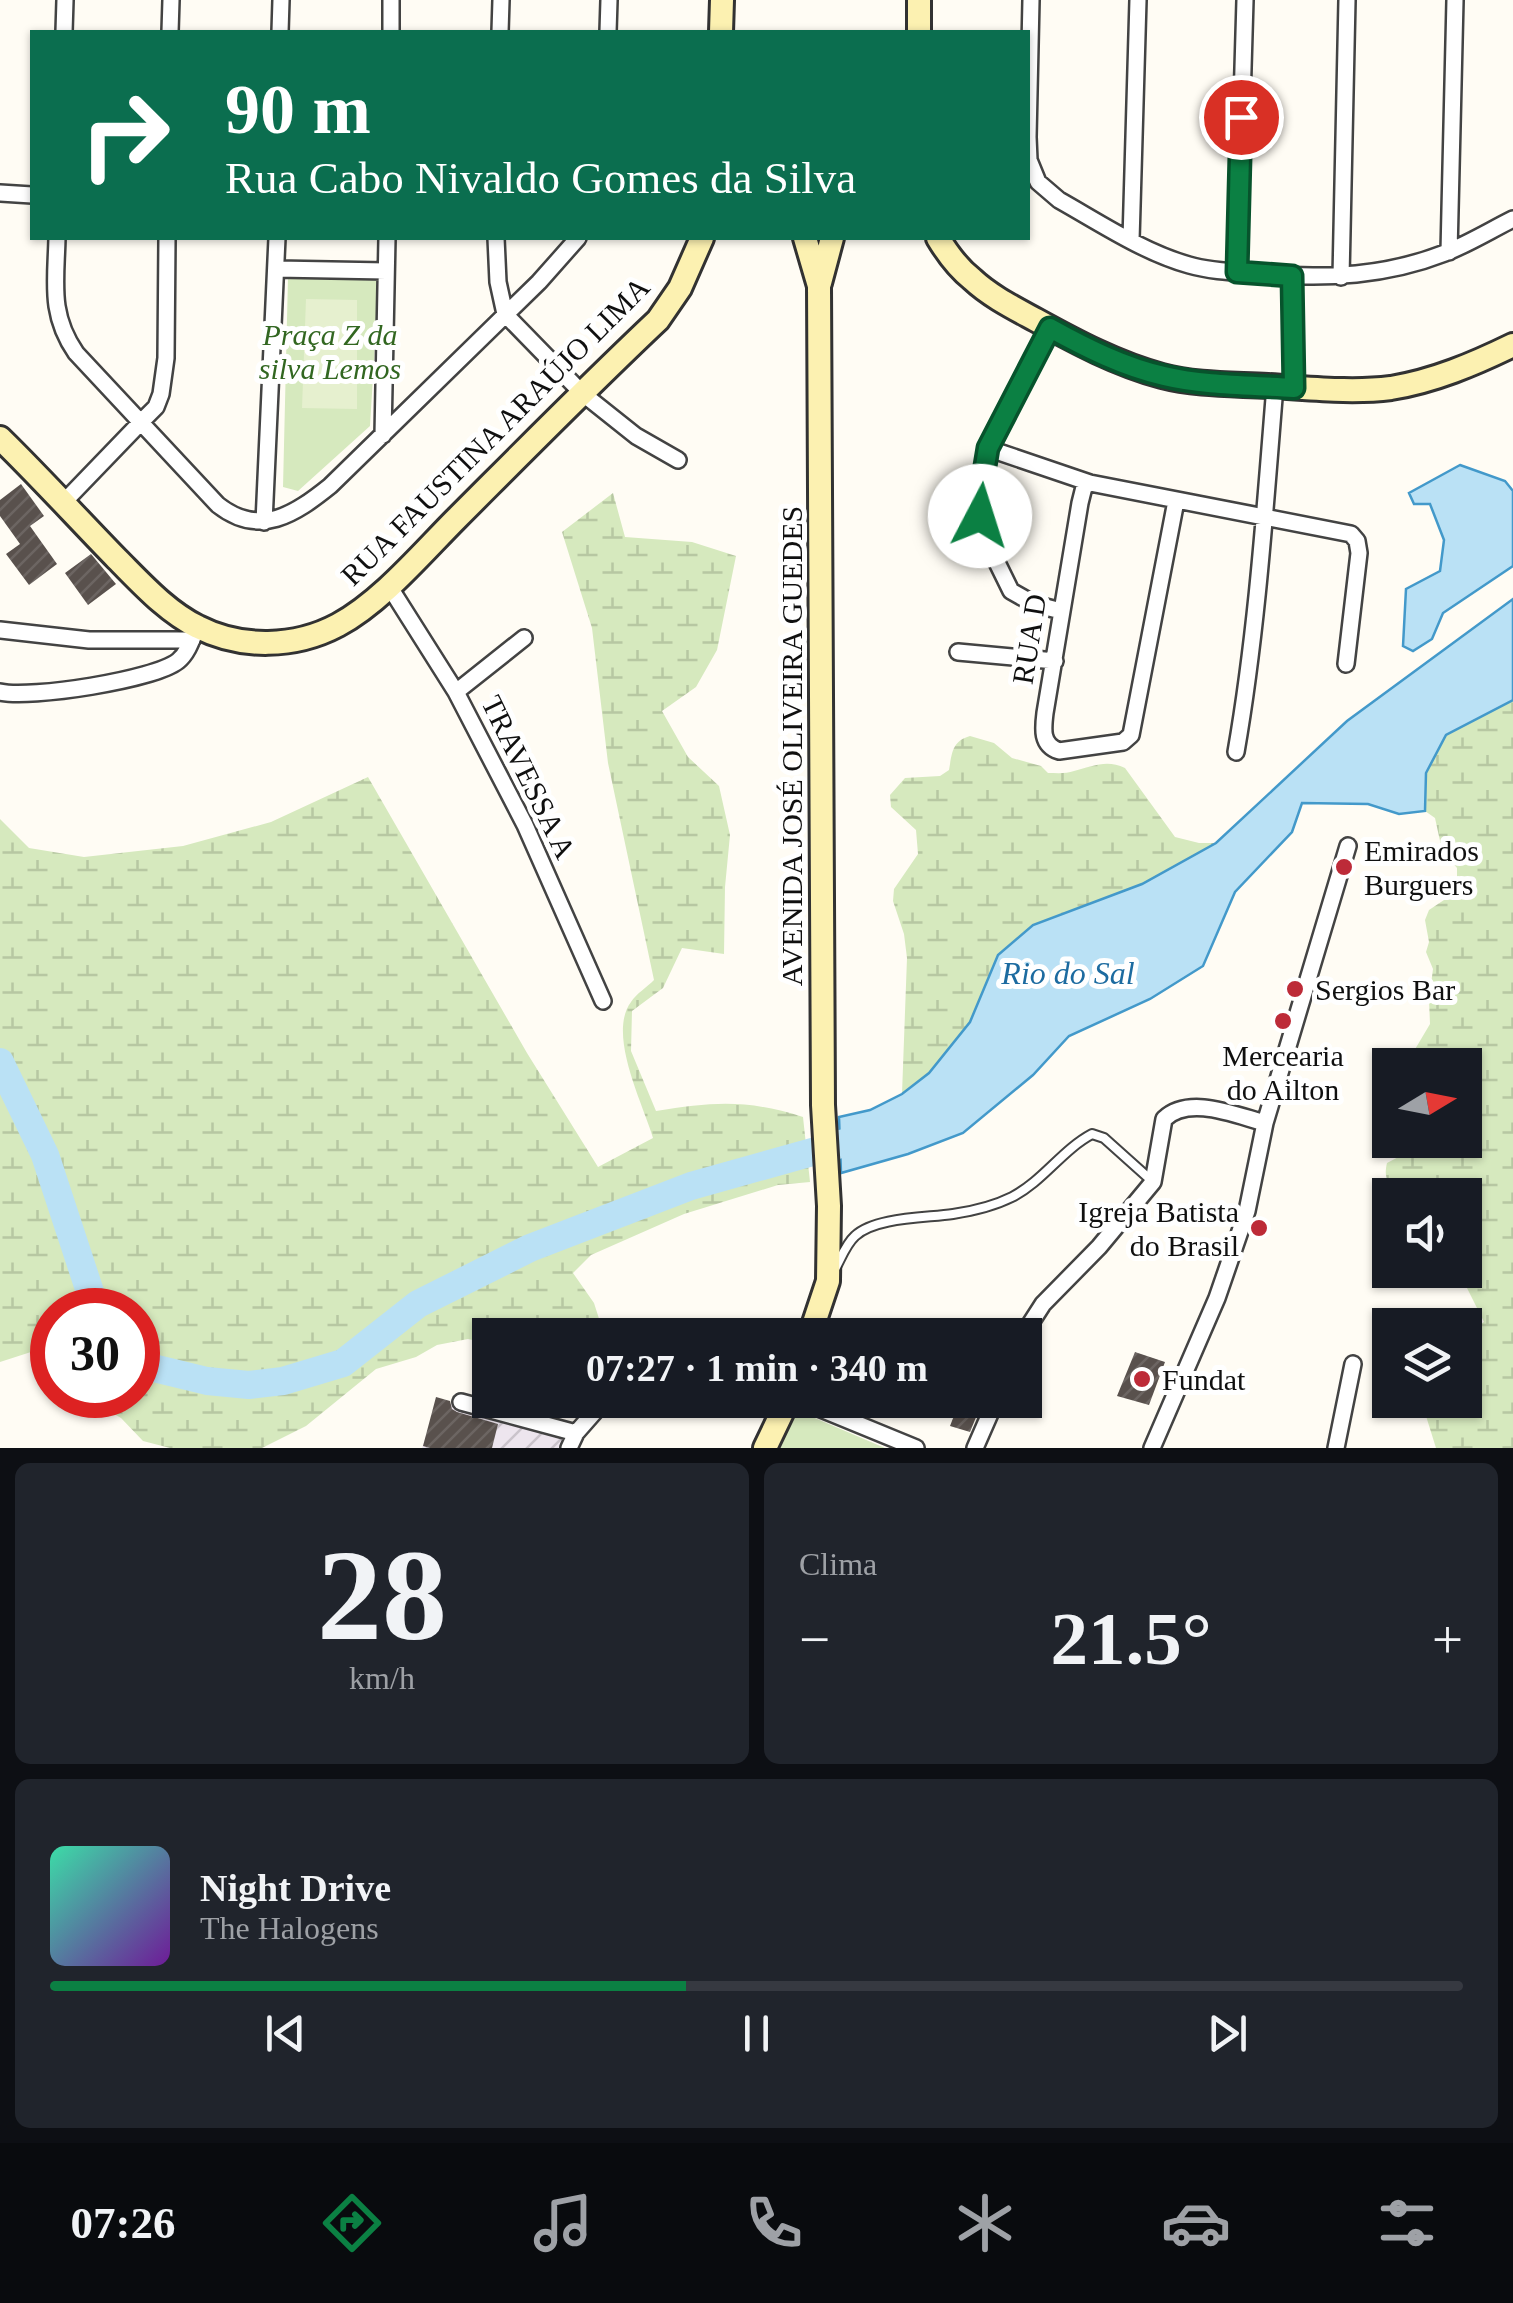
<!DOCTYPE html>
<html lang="pt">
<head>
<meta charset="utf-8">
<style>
	:root { --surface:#171b24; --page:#20242c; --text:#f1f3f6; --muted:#9ea1a6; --line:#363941; --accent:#0b8043 }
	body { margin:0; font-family:Georgia,serif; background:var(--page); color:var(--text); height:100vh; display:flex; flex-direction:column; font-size:38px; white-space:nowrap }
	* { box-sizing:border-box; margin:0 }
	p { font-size:32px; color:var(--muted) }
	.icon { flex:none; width:55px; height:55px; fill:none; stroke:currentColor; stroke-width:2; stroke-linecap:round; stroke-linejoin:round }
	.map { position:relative; height:1448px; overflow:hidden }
	.details { display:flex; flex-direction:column; gap:15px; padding:15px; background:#0d0f14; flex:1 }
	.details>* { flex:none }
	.top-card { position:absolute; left:30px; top:30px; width:1000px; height:210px; border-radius:0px; box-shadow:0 2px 8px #0004; background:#0b6e4f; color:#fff; overflow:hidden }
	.needle { width:65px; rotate:80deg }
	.controls { position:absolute; left:1372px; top:1048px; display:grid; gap:20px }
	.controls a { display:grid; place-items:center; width:110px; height:110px; border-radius:0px; background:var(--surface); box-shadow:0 2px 8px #0004; font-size:50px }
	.speed { position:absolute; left:30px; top:1288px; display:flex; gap:20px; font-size:50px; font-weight:700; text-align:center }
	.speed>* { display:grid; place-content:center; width:130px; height:130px; border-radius:50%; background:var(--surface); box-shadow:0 2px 8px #0004; line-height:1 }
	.speed .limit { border:15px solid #d22; background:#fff; color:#111 }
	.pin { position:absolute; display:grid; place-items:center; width:85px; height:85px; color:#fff; margin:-42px; border:5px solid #fff; border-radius:50%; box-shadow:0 2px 10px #0007 }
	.me { position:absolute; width:110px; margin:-55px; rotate:5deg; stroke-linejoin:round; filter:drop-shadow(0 0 8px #0008) }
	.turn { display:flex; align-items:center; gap:35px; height:210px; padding:0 30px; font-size:45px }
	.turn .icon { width:130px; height:130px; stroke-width:2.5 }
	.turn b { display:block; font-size:70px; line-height:85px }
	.big { font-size:75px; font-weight:600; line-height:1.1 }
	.details .tile { flex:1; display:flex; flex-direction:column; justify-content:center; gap:15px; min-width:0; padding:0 35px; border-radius:15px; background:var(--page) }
	.details .dial { align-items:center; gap:0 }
	.dial b { font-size:130px; line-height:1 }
	.song { display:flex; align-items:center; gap:30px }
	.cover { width:120px; height:120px; border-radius:15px; background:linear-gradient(135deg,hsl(160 70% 55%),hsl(280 70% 35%)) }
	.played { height:10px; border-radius:5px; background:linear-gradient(90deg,var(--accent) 45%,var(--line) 45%) }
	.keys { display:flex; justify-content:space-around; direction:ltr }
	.heat { display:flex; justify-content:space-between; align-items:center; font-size:55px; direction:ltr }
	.details .tiles { flex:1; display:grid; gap:15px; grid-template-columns:1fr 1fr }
	.tile:last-child { grid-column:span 2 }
	.trip { position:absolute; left:472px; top:1318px; width:570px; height:100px; border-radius:0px; background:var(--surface); box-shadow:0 2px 8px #0004; font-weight:600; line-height:100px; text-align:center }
	.tab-bar { display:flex; height:160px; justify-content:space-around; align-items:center; background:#090b0e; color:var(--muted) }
	.tab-bar .icon { width:70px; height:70px }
	.tab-bar .active { color:var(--accent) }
	.tab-bar b { font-size:45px; color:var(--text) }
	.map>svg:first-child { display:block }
	.industrial { fill:url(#industrial-furrows) }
	.wetland { fill:url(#wetland-marsh) }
	.park { fill:#d6e9be }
	.pitch { fill:#e6f0cf }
	.water { fill:#bae1f5; stroke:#4399ca; stroke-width:2.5 }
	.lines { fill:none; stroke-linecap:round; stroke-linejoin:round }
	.river { stroke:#bae1f5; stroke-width:28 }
	.building { fill:url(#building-hatch) }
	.lane-casing { stroke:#434343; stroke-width:12 }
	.street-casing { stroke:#434343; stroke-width:20 }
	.secondary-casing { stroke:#323232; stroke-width:28 }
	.lane { stroke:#fff; stroke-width:8 }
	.street { stroke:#fff; stroke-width:15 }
	.secondary { stroke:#fcf1b1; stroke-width:22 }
	.route-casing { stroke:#07532c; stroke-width:25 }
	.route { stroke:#0b8043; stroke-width:18 }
	.poi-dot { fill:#bd2b38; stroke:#fff; stroke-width:4 }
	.labels { text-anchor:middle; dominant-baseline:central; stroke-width:10; stroke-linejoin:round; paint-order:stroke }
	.park-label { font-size:30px; font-style:italic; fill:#326721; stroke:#fff }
	.street-label { font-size:30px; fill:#101010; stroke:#fff }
	.poi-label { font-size:30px; fill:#101010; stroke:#fff; text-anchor:start }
	.water-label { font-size:32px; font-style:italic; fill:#1c6ba0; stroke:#fff }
</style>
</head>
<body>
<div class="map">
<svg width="1513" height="1448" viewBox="0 0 1513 1448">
	<defs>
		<pattern id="industrial-furrows" width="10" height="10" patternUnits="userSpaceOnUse" patternTransform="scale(2.5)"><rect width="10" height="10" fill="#ede5ee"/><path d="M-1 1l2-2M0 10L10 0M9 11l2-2" fill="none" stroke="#cac3cb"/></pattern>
		<pattern id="wetland-marsh" width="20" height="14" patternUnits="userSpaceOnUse" patternTransform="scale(2.5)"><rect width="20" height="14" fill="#d6e9be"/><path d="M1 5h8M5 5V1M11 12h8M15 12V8" fill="none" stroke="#b7c7a2"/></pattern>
		<pattern id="building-hatch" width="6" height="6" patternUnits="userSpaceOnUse" patternTransform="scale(2.5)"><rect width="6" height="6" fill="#59514d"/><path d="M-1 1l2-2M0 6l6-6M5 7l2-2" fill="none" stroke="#6c6562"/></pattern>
	</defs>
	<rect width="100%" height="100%" fill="#fffcf4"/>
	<path class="industrial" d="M438,1401l129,33 -7,14h-138z"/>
	<path class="wetland" d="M613,493l12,44 67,5 44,14 -19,94 -21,37 -34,24 26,46 31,29 11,49 -5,52 -1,67 -42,-6 -19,40 -31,23 -1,40 25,60c57,-9 90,-12 147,6l7,65 -32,3 -94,29 -93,41 -18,18 21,30 8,25 -10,7h-102v9l-22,-5 -31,6 -21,12 -40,12 -70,57 -44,22h-92l-27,-7 -22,-23 -36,-21 -1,-2h54v-85h-86v48l-21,-6 -31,10v-543l29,29 55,9 99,-11 88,-24 97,-45 159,276 71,114 55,-29c-10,-34 -46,-104 -22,-136 5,-8 16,-15 23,-22l-46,-217 -16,-135 -30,-96z
		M1513,700v748h-77l-15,-48h44v-67l19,-11 -18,-36 -16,-16h15v-75h-65c-11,-11 -17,-15 -13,-32l19,-10 1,-13h58v-75h-53l2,-14 16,-27 -1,-24 4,-31 -7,-17 3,-10 -4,-22 4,-10 18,-12 10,-19v-11l-15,-18 -7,-32 -10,-7 1,-38 20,-38z
		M970,736l24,7 18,15 29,8 7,7c9,0 18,1 26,-2 19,-5 33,-12 51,-3l50,69 24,6h17l-74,41 -109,41 -35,30 -28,67 -41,51 -27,21 5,-136 -3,-24 -11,-33 1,-12 24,-35 -2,-24 -25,-23 -1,-12 15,-17 35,-2 9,-6c3,-17 3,-29 21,-34z"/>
	<path class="park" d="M288,277h91l-9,149 -72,65 -15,-4z
		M796,1410l89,38h-105z"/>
	<path class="pitch" d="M306,299l51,1v109l-55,-1z"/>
	<path class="water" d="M1460,465l45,16 8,10v75l-70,47 -11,26 -19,12 -10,-5 3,-57 34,-18 4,-31 -14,-36h-16l-5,-11z
		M1513,599v101l-67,35 -20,38 -1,38 -26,3 -31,-10 -66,-1 -10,29 -57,60 -32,74 -53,33 -81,37 -36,39 -70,58 -55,21 -67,19 -2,-56 31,-7 32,-16 27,-21 41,-51 28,-67 35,-30 109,-41 74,-41 131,-122z"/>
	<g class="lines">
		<path class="river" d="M0,1062l45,93 51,155
			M138,1361l3,4 66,16 42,4 34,-4 60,-18 75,-59 112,-56 161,-62 157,-44"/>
	</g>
	<path class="building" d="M21,484l23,32 -14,10 27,38 -28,21 -23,-31 14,-10 -20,-28v-16z
		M91,554l25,30 -28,21 -23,-32z
		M1135,1352l30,10 -16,43 -32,-9z
		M436,1397l14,4 2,8 5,3 41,12 -6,24h-62l-7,-2z
		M960,1400h23l-13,32 -20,-6z"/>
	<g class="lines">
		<g class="lane-casing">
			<path id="lane" d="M835,1269c6,-11 11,-25 20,-33 20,-19 71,-18 98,-22 20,-3 41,-8 59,-17 31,-16 50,-47 80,-63l12,4 48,43"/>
		</g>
		<g class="street-casing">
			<path id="street" d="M1031,0l-3,137 1,23 9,22 21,18c41,23 84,52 130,65 24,7 51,7 76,9 62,5 121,2 180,-21 23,-9 46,-23 68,-34
				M64,32l1,-32
				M170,32l1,-32
				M280,32l1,-32
				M391,32v-32
				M500,32l1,-32
				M608,32l1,-32
				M0,193l32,2
				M57,238c-1,44 -8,76 19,115l142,152c42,33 77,9 112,-19l209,-204 39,-44
				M496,238l2,44 7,32 77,79 54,43 42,24
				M1131,240l7,-240
				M1449,252l6,-252
				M277,269l109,2
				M1237,272l8,-272
				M1292,276l2,111
				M1341,277l6,-277
				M1050,328l-63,120 -7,48v21l4,19 27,55 23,13 27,7
				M383,435l4,-197
				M987,448l103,35 261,51 6,7 2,12 -13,111
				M1090,483l-6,4 -4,16 -35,210c-2,16 -4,32 14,38l64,-9 8,-7 45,-234
				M63,503l79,-82 14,-14 5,-13 5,-36 1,-120
				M264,522l13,-284
				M389,586l67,106 69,133 78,176
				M0,630l89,10h103
				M958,652l97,9
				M0,692c30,7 154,-12 178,-31 10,-8 14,-22 19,-34
				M456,692l68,-54
				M1236,752c21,-121 29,-243 39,-366
				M1023,1335l20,-31 56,-57 54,-65 11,-63c25,-24 71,-4 101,4
				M799,1400l117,48
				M461,1402l115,31
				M569,1448l7,-15 29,-33
				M975,1448l21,-48
				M1152,1448l65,-150 30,-87 18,-88 83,-277
				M1336,1448l17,-84"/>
		</g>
		<g class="secondary-casing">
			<path id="secondary" d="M721,32l1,-32
				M919,32v-32
				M805,238l14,48 4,819 6,101 -1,75 -18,54
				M938,238c9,15 20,30 34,41 18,17 42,29 64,41 40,22 81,44 126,56 34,9 71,8 106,10 40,2 83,7 123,2 43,-7 83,-24 122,-43
				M820,283l12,-45
				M0,438c40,39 78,81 117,121 24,24 50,53 81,68 43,22 97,21 140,-2 43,-23 84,-72 119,-107 66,-66 132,-133 201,-198l22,-32 22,-50
				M765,1448l23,-48"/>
		</g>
		<use href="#lane" class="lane"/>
		<use href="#street" class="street"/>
		<use href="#secondary" class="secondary"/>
	</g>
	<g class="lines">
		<g class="route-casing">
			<path id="route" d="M980,516v-20l8,-48 62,-120c36,20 74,39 114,48 42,10 87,9 130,12l-2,-112 -55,-4 4,-155"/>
		</g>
		<use href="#route" class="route"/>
	</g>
	<g class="poi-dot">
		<circle cx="1344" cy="867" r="10"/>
		<circle cx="1295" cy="989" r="10"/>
		<circle cx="1283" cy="1021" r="10"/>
		<circle cx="1259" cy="1228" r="10"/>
		<circle cx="1142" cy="1379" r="10"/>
	</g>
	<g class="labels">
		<g class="park-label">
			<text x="330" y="334">Praça Z da<tspan x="330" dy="34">silva Lemos</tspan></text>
		</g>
		<g class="street-label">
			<text transform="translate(495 431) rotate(-45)">RUA FAUSTINA ARAÚJO LIMA</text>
			<text transform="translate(1029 639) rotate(-81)">RUA D</text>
			<text transform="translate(791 746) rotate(-90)">AVENIDA JOSÉ OLIVEIRA GUEDES</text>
			<text transform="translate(529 777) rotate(64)">TRAVESSA A</text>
		</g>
		<g class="poi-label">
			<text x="1364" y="850">Emirados<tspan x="1364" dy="34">Burguers</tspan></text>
			<text x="1315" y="989">Sergios Bar</text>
			<text x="1283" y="1055" text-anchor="middle">Mercearia<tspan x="1283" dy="34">do Ailton</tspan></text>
			<text x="1239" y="1211" text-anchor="end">Igreja Batista<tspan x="1239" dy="34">do Brasil</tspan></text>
			<text x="1162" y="1379">Fundat</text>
		</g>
		<g class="water-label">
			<text x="1068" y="973">Rio do Sal</text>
		</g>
	</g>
</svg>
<div class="controls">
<a><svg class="needle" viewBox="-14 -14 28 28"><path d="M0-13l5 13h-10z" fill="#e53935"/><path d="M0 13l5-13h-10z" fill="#9ea1a6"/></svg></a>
<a><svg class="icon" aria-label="sound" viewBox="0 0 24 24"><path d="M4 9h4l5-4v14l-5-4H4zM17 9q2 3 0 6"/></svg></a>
<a><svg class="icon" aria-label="layers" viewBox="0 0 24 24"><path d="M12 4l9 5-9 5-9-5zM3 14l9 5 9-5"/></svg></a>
</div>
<div class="speed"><div class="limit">30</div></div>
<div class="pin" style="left:1241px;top:117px;background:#d93025"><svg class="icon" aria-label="arrive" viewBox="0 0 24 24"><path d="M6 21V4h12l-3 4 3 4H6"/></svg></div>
<svg class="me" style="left:980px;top:516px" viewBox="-20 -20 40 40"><circle r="19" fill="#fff"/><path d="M0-13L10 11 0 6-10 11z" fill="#0b8043"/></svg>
<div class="trip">07:27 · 1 min · 340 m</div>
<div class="top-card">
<div class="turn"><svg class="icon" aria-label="right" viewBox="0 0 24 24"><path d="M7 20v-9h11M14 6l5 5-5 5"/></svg><div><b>90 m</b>Rua Cabo Nivaldo Gomes da Silva</div></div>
</div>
</div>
<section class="details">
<div class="tiles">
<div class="tile dial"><b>28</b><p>km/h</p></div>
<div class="tile"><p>Clima</p>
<div class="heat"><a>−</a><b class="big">21.5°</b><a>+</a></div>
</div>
<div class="tile">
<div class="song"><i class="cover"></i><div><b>Night Drive</b><p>The Halogens</p></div></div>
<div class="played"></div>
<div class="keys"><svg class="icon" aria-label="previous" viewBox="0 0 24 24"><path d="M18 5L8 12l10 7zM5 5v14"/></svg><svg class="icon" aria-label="pause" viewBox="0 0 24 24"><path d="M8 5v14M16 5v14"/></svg><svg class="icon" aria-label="next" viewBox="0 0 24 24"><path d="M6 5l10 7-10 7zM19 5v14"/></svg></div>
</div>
</div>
</section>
<nav class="tab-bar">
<b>07:26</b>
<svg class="icon active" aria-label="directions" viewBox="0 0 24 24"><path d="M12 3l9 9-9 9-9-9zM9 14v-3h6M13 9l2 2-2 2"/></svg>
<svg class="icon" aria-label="music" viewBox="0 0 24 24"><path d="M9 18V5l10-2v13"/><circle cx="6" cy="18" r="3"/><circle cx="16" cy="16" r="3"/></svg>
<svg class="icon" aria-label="phone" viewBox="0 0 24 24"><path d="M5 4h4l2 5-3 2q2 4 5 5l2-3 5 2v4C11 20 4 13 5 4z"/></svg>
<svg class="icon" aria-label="climate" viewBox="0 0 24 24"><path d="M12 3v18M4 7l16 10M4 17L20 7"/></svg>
<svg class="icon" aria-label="car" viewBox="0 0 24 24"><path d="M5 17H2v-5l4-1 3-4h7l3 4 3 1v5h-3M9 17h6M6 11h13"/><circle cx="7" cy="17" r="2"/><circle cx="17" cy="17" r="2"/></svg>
<svg class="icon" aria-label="filters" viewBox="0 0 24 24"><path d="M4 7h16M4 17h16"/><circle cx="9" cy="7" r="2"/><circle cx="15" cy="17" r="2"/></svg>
</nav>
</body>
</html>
